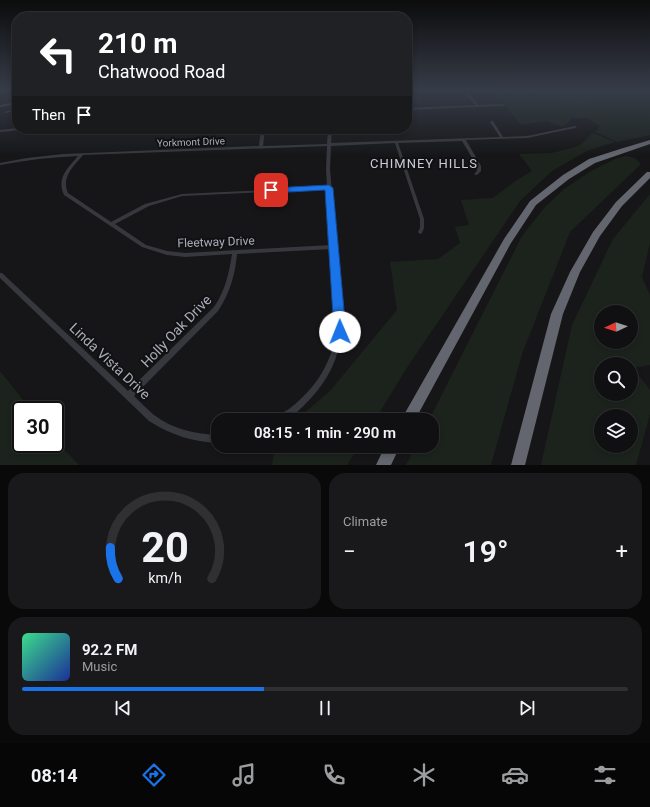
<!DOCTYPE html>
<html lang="en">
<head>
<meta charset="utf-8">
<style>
	:root { --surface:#101012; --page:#19191b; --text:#f1f3f6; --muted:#9c9d9f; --line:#303032; --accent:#1a73e8 }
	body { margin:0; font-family:Roboto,sans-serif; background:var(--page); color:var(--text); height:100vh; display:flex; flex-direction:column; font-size:15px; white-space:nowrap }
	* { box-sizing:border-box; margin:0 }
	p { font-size:13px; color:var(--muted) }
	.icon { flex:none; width:22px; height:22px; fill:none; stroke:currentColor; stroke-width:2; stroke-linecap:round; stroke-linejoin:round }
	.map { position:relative; height:465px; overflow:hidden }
	.drawer { display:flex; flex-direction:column; gap:8px; padding:8px; background:#09090a; flex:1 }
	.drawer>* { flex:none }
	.top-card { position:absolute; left:12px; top:12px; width:400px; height:122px; border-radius:16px; box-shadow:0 2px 6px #0003,0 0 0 1px var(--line); background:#202124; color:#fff; overflow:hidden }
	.needle { width:26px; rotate:266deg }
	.tools { position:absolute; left:594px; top:305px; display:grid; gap:8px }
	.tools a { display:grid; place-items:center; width:44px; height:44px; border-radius:50%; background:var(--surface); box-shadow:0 2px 6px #0003,0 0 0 1px var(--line); font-size:20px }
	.speed { position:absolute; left:12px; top:401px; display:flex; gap:8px; font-size:20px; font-weight:700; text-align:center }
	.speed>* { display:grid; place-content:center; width:52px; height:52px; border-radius:50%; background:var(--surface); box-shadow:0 2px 6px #0003,0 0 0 1px var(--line); line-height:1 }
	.speed .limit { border:2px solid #111; border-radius:6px; background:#fff; color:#111 }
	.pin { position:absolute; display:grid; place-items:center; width:34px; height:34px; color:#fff; margin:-17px; border-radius:8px; box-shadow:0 2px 6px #0006 }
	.me { position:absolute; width:44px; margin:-22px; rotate:359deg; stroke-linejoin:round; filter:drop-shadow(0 0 3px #0008) }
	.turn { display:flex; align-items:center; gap:14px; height:84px; padding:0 20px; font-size:18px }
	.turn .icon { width:52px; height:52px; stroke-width:2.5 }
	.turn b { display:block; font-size:28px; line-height:34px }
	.then { display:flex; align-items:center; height:38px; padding:0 20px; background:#0003; gap:8px; font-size:15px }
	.big { font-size:30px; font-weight:600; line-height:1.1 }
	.drawer .tile { flex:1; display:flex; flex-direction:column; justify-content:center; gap:6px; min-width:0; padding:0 14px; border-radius:16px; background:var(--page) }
	.drawer .dial { align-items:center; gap:0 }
	.dial svg { height:104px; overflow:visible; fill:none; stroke:var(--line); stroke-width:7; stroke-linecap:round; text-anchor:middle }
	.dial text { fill:var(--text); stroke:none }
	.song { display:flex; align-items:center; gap:12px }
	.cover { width:48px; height:48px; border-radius:6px; background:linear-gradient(135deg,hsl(150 70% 55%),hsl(230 70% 35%)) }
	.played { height:4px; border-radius:2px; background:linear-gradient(90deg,var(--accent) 40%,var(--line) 40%) }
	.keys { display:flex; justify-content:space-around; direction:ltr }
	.heat { display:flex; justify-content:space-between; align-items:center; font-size:22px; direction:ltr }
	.drawer .tiles { flex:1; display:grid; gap:8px; grid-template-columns:1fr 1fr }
	.tile:last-child { grid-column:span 2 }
	.trip { position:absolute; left:211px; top:413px; width:228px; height:40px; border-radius:16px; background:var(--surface); box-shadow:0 2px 6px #0003,0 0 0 1px var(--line); font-weight:600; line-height:40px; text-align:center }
	.tabs { display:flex; height:64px; justify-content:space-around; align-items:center; background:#060607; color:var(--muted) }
	.tabs .icon { width:28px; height:28px }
	.tabs .selected { color:var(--accent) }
	.tabs b { font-size:18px; color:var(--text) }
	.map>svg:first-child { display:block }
	.built { fill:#222225 }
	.green { fill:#1c231d; fill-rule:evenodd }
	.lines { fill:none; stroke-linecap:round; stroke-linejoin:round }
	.minor { fill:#37383d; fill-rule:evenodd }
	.secondary { fill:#45474d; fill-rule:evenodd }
	.motorway { fill:#63666e; fill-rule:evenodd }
	.route { fill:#1a73e8; stroke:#114b97 }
	.labels { text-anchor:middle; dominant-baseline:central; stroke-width:4; stroke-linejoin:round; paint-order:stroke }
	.far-street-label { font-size:10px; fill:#a8adb8; stroke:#111113 }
	.street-label { font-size:12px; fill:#a8adb8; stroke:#111113 }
	.neighbourhood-label { font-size:13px; letter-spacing:1px; fill:#c9ccd4; stroke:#111113 }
	.near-street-label { font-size:14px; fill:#a8adb8; stroke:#111113 }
</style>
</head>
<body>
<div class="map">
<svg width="650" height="465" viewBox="0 0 650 465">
	<rect width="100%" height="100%" fill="#161618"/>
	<path class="built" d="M498,91h124l-13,13 -63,8z"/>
	<path class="green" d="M493,91h35l32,12 20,1 21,-4 13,-9h36v44l-33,7 -22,-10 5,-6 -13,-8h-16l-4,6 -5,3 -15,-6 -26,4z
		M593,133l22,9 -28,9 -35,20 -32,30 -114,168 -31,51h-79l34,-29 67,-81 -7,-48 48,-3 22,-16 -5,-16 14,-2 -8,-25 32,-2 24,-18 15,-9 -13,-17 33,-1 27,-7z
		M626,156l9,2 6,6 -71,68 -48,122 -31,111h-85l10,-19h16v-26h-3l93,-184 23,-29 19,-18 27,-18 24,-12z
		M650,194v49l-8,34 8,18v70l-17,3 17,22v24l-14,51h-95l31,-140 41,-86zM601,312h30v30h-30zM601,364h30v30h-30zM601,416h30v30h-30z
		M0,371l31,39h-10v34h34v-4l24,25h-79z
		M275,446h84l-12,19h-75z"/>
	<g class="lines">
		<path class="minor" d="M461,91c7,0 13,9 18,14l24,-1 2,1 -2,1 -96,4v-2l69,-3 -7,-7z
			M17,108v2l-11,3 -2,-1z
			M491,121h2l10,16 24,-1 48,-10 2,1 -2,1 -48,10 -61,2 15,26v5l-4,4h-1l-2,-1 3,-3v-5l-15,-25 -64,2 26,76v9l-2,5 -2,1 -2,-2 2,-4v-9l-25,-76 -64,3 -1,23 13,152c-1,10 -2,21 -5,30 -7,25 -22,44 -41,61 -3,3 -8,7 -13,8 -2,1 -6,0 -9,0 3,-5 9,-8 14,-11 8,-6 16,-14 23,-22 15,-18 25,-43 25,-67 0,-10 -2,-19 -2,-28 -1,-14 -2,-29 -3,-43l-95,5c-2,21 -7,39 -19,57l-84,85c6,6 13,13 20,19 18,14 42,19 64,20v8c-25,-1 -47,-8 -69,-22l-149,-143v-5h2l126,118 86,-84c11,-16 15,-33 18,-53l-47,3 -18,-2 -25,-8 -78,-52c-8,-17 4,-27 14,-39 -26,1 -52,4 -78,9v-2l27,-5 36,-4 196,-8 2,-17h4l-2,17 64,-2 1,-15h4l-1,14 169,-6 -10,-15zM327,146l-1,23 1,18 -145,7 -37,10 -34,18 -43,-29c-7,-16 5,-26 15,-38zM327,189l4,56 -146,8 -18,-2 -21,-6 -31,-21 34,-18 33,-10z
			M17,128l7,1 -2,1 -22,2v-2z"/>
		<path class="secondary" d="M17,102v2l-17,3v-2z"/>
		<path class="motorway" d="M650,140v4l-55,19 -26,16 -33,26 -25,38 -96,177h-14l103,-181 26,-38 33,-26 26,-16 31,-10z
			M647,172h3v6l-28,28 -22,30 -20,36 -17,42 -38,151h-14l40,-151 19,-42 23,-40 23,-30z
			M385,446h15l-9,19h-15z"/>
	</g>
	<linearGradient id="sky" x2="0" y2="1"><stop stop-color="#0c0c0d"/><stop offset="0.58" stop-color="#363c48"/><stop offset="1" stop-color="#363c48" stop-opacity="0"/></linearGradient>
	<rect width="650" height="156" fill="url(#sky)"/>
	<path class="route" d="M329,185l4,3 13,144 -2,3 -4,2 -4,-2 -2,-3 -9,-142 -54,3 -4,-3 4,-2z"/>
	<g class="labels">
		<g class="far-street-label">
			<text transform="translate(191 142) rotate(-2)">Yorkmont Drive</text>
		</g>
		<g class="street-label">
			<text transform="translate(216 242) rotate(-2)">Fleetway Drive</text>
		</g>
		<g class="neighbourhood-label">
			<text x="424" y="163">CHIMNEY HILLS</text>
		</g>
		<g class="near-street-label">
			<text transform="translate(176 331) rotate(-46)">Holly Oak Drive</text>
			<text transform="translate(110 361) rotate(43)">Linda Vista Drive</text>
		</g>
	</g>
</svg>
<div class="tools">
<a><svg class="needle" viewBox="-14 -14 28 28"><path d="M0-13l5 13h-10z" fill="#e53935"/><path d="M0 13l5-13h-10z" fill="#9c9d9f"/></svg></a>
<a><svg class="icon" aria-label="search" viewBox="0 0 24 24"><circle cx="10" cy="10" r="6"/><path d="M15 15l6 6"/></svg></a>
<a><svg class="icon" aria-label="layers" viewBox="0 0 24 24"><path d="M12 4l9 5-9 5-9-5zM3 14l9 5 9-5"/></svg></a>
</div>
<div class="speed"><div class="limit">30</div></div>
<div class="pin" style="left:271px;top:190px;background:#d93025"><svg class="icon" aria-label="arrive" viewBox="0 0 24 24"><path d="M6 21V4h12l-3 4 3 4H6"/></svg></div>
<svg class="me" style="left:340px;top:332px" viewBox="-20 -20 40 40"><circle r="19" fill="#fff"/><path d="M0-13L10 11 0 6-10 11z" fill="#1a73e8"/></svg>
<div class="trip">08:15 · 1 min · 290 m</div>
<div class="top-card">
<div class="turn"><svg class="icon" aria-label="left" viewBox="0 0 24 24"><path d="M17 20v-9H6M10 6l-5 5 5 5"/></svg><div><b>210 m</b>Chatwood Road</div></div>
<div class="then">Then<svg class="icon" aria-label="arrive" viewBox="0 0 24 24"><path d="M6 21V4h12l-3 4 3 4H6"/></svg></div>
</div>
</div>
<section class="drawer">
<div class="tiles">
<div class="tile dial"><svg viewBox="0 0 100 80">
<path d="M14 69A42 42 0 1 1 86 69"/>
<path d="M14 69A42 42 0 0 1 8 45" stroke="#1a73e8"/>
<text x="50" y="56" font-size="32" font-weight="700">20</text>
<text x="50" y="72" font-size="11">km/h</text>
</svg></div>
<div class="tile"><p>Climate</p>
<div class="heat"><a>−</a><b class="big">19°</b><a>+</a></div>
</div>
<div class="tile">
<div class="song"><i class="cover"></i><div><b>92.2 FM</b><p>Music</p></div></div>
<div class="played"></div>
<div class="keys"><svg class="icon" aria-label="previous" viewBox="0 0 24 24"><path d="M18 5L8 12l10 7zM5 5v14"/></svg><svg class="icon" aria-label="pause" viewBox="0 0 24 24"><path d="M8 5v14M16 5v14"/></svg><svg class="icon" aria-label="next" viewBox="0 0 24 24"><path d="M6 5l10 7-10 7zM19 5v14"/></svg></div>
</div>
</div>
</section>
<nav class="tabs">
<b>08:14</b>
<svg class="icon selected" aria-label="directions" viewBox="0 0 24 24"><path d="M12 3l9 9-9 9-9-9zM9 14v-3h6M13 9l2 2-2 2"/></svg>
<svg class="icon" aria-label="music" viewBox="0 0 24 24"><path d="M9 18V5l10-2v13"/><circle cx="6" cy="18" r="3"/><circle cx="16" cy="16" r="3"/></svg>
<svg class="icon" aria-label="phone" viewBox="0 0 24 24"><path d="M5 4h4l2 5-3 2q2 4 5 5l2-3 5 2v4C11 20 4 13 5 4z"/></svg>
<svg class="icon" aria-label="climate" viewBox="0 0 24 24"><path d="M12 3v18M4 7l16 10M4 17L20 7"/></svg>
<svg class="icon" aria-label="car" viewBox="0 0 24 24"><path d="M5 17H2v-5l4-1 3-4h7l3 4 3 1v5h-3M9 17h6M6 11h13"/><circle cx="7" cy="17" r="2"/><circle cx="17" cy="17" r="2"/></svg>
<svg class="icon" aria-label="filters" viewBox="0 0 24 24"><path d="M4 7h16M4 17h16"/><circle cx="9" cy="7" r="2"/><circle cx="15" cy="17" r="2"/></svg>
</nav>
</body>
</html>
